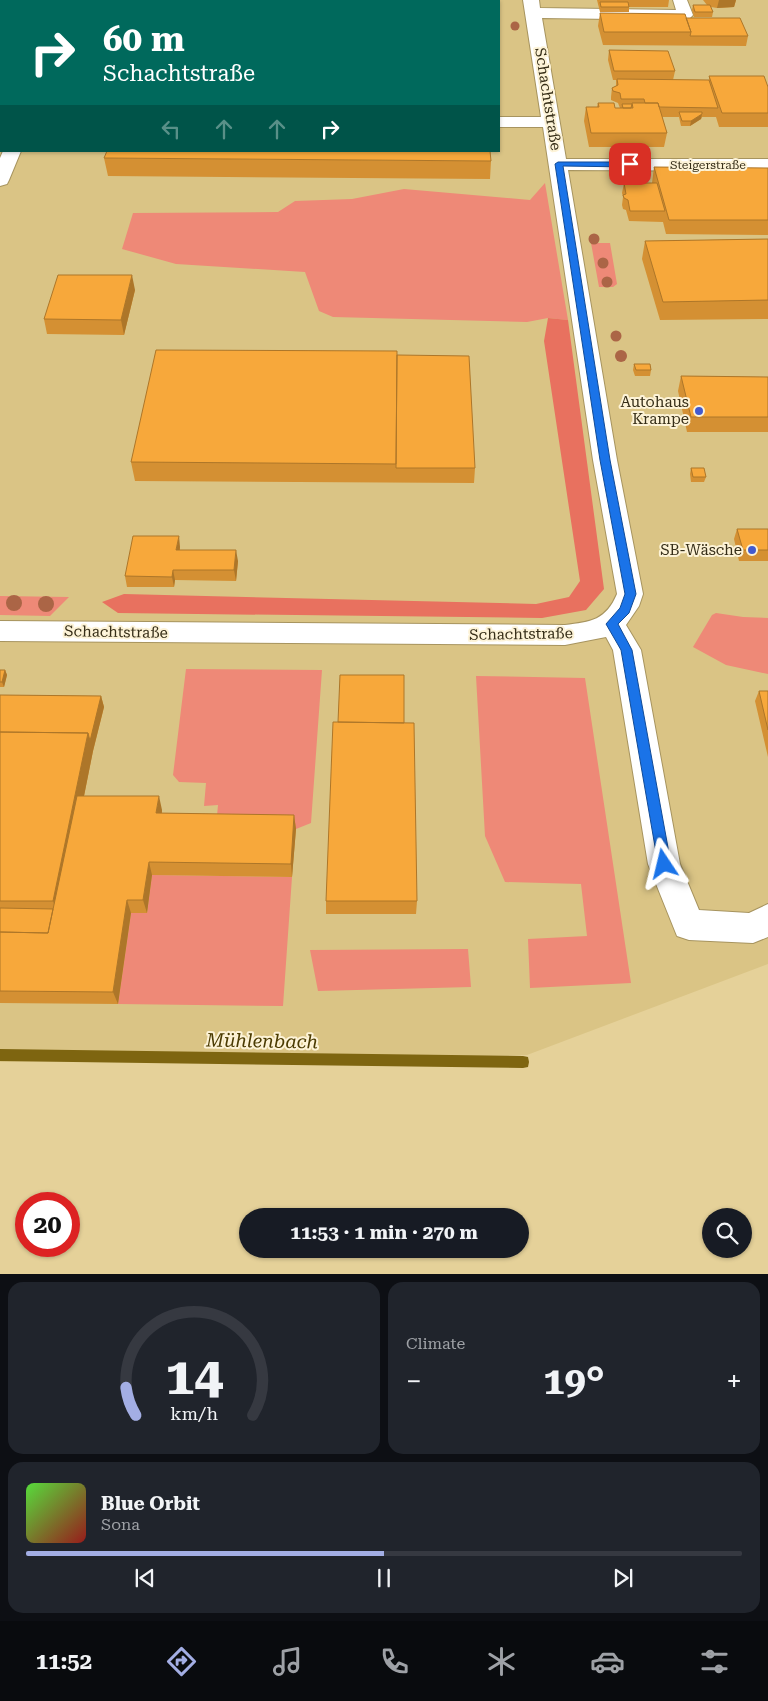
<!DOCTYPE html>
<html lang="en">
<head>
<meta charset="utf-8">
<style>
	:root { --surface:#171b24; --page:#20242c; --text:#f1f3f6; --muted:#9ea1a6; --line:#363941; --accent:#a3aee4 }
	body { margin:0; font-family:"Roboto Serif",serif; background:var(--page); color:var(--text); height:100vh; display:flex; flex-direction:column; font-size:19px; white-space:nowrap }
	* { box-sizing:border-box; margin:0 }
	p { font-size:16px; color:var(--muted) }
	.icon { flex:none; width:28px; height:28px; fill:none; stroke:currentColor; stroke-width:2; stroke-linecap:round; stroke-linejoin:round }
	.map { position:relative; height:1274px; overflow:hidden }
	.sheet { display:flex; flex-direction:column; gap:8px; padding:8px; background:#0d0f14; flex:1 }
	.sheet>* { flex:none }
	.banner { position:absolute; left:0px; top:0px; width:500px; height:152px; box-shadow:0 1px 4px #0004; background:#00695c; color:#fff; overflow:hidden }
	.controls { position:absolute; left:702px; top:1208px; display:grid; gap:10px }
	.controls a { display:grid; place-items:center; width:50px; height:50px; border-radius:50%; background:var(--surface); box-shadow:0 1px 4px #0004; font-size:25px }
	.speed { position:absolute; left:15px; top:1192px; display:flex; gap:10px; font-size:25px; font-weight:700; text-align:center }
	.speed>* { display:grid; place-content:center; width:65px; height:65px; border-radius:50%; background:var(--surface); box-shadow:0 1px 4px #0004; line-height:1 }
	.speed .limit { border:8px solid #d22; background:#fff; color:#111 }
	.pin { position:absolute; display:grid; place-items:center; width:42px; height:42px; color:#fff; margin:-21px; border-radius:10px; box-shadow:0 2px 8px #0006 }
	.me { position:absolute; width:55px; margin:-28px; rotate:350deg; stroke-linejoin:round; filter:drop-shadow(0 0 4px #0008) }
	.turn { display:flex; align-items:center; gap:18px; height:105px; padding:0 20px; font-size:22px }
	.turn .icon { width:65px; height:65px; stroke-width:2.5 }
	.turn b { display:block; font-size:35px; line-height:42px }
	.lanes { display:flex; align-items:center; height:48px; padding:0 20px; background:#0003; justify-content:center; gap:25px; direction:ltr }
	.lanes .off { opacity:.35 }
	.big { font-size:38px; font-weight:700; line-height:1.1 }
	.sheet .card { flex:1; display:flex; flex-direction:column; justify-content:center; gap:8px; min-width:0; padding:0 18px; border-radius:15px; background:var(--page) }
	.sheet .dial { align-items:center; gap:0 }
	.dial svg { height:130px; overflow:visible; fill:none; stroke:var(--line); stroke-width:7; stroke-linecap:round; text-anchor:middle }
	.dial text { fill:var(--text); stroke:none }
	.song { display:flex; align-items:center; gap:15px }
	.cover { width:60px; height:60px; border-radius:8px; background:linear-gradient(135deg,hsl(110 70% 55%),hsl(0 70% 35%)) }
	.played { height:5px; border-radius:2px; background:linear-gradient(90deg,var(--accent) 50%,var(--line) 50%) }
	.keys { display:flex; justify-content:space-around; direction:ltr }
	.heat { display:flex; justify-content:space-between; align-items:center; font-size:28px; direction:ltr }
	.sheet .tiles { flex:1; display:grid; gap:8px; grid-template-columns:1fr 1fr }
	.card:last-child { grid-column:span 2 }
	.trip { position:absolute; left:239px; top:1208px; width:290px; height:50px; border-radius:25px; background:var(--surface); box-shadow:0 1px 4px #0004; font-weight:700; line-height:50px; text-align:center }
	.dock { display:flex; height:80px; justify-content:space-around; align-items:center; background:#090b0e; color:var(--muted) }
	.dock .icon { width:35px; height:35px }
	.dock .on { color:var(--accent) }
	.dock b { font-size:22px; color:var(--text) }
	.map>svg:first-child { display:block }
	.built { fill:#dac485; fill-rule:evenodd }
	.green { fill:#ee8977 }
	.forest { fill:#e8715f }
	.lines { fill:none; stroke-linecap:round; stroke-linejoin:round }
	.stream { fill:#7e6510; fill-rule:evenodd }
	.minor-casing { stroke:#a7945f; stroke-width:2 }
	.minor { fill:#fff; fill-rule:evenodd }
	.tree { fill:#ab6546 }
	.wall { fill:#d49033 }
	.shaded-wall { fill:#ad7629 }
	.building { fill:#f7a83b; stroke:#ad7629 }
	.route { fill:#1a73e8; stroke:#114b97 }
	.poi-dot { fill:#435ace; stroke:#fdf3d7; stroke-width:2 }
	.labels { text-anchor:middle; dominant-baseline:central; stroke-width:4; stroke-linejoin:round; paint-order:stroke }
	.far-street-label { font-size:12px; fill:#362e18; stroke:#fdf3d7 }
	.street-label { font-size:15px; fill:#362e18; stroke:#fdf3d7 }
	.poi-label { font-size:15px; fill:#362e18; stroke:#fdf3d7; text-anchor:end }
	.near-water-label { font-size:19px; font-style:italic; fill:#4b3b02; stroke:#fdf3d7 }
</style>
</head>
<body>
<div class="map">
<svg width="768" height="1274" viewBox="0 0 768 1274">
	<rect width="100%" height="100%" fill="#e5d199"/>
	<path class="built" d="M0,0h768v964l-241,91 -527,7zM1,1h498v150h-498z"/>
	<path class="green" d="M545,183l23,137 -20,-2 -21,4 -194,-5 -14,-6 -14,-39 -129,-8 -54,-15 11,-36 145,-1 17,-11 57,-2 52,-10 126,11z
		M591,243h19l7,41 -4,3h-14z
		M0,596l69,1 -19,19 -50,-1z
		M716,613l27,4 25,1v56l-42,-9 -33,-18 19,-32z
		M186,669l136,1 -11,153 -15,6 -80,-2 2,-22 -14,1 2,-23 -27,-1 -6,-7z
		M476,676l109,2 46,305 -101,5 -2,-49 59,-3 -6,-52 -76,-2 -20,-46z
		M152,875l140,2 -9,129 -165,-2 13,-91h16z
		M468,949l3,38 -153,4 -8,-41z"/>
	<path class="forest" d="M0,0h208l-207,2z
		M548,318l20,2 36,269 -18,21 -44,8 -424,-5 -16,-11 22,-8 412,10 33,-7 11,-16 -36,-240z"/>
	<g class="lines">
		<path class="stream" d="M0,1049l523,7 5,1 1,5 -1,5 -5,1 -523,-7z"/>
		<g class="minor-casing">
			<path id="minor" d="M243,0h81l-81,1z
				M523,0h16l1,8 136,2 -3,-10h14l6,15 -3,3 -5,2 -143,-2 24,141h202v12l-200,-1 49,290 26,134 -4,12 -13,19 15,25 39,214 19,46 50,3 19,-9v33l-15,6 -64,-3 -12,-4 -29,-72 -35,-214 -7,-13 -41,8 -565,-4v-20l565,4c26,-3 41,-5 52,-31l-24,-134 -50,-333h-44v-10h42z
				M3,151h18l-12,29 -2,4 -7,2v-28z"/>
		</g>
		<use href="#minor" class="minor"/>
	</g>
	<g class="tree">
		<circle cx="515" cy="26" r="4.5"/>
		<circle cx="594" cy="239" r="5.5"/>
		<circle cx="603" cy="263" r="5.5"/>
		<circle cx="607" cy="282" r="5.5"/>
		<circle cx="616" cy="336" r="5.5"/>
		<circle cx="621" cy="356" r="6"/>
		<circle cx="14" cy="603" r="8"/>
		<circle cx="46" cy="604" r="8"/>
	</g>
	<path class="wall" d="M597,0h72l-1,7h-39v5h-29z
		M703,0h33l-2,7 -17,1 -6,-1 2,5 -1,5h-18l-2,-7 1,-5h14z
		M600,13l86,5 62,18 -2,10 -143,-1 -5,-19z
		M609,50l66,21 -2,9h36v-4l59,11v40h-49l-3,-10h-14l-1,2 -11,7h-9l-2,-9h-17l5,16 -3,14h-75l-5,-26 2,-14h11l1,-4 17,5h5l-2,-5 -7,-3v-3l1,-9 4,-2v-6h-3l-5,-20z
		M104,158l387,3 -1,18 -382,-3z
		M654,167l114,1v67l-102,-1 -3,-12 -34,-1 -3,-11 -3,-1 -1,-4 1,-8 -1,-4 2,-10h28z
		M768,239v80l-108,1 -18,-61 3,-18z
		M135,290l-11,45 -77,-1 -3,-15z
		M397,355l78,113 -1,15 -339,-2 -4,-19z
		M634,364l17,6 -1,6h-15l-2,-6z
		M681,376l87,1v55h-81l-9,-41z
		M691,468l15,9 -2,5h-13l-1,-8z
		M737,529h31v32h-29l-5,-22z
		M180,547v3l58,11 -2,20 -61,-1 -1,7h-47l-2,-11z
		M0,670h5l2,5 -3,12h-4z
		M759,691h9v66l-13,-56z
		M0,695l101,1 3,11 -11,44 -9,45 78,14v3l132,2 2,14 -4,48 -140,-2 -5,38h-16l-13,91 -118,-1z
		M404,723l13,178 -1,13h-90v-13z"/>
	<path class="shaded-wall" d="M719,0h17l-2,7 -17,1z
		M1,27v19l-1,3v-20z
		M702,114l-1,5 -11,7 1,-5z
		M132,275l3,15 -11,45 -3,-15z
		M179,536l1,11 -2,13 -2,-10z
		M236,550l2,11 -2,20 -2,-11z
		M173,570l2,10 -1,7 -2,-10z
		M5,670l2,5 -3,12 -2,-5z
		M101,696l3,11 -11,44 -39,195 2,-37 -3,-8 35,-168z
		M159,796l3,14 -2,17 -4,-14z
		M294,815l2,14 -4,48 -1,-13z
		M149,862l3,13 -5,38 -4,-13z
		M127,900l4,13 -13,91 -5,-12z"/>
	<path class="building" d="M600,2h28l1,5h-28z
		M0,3h1v24l-1,2z
		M693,5h17l3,7h-18z
		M600,13l85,1 6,18h-87z
		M686,18h54l8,18h-58l1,-4z
		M609,50l59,1 7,20h-61z
		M709,76h55l4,11v26h-46z
		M617,79l92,1 9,28 -59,-1 -1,-4h-13l-1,-4h-23l-1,-6 -7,-2 -1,-3 6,-3z
		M598,103h16l1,5h18l-1,-5h26l9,30h-76l-5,-26h13z
		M622,104h10l-1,4h-8z
		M679,112h23v2l-11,7h-9z
		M107,151h383l1,10 -387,-3z
		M654,167l114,1v52h-99z
		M624,183h33l8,28h-35l-2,-11 -4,-2 -1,-3 3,-1z
		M768,239v61l-105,2 -18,-61z
		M58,275h74l-11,45 -77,-1z
		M156,350l241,1 -1,113 -265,-2z
		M397,355l72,1 6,112h-79z
		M634,364h16l1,6h-15z
		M681,376l87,1v40h-77z
		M691,468h13l2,9h-13z
		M737,529h31v21h-25z
		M133,536h46l-3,14h60l-2,20h-61l-1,7 -47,-1z
		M0,670h5l-3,12h-2z
		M340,675h64v48l-66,-1z
		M759,691h9v39z
		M0,695l101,1 -11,45 -2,-8 -88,-1z
		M333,722l81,1 3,178h-91z
		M0,732l88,1 -35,168h-53z
		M77,796h82l-3,17 138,2 -3,49 -142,-2 -6,38h-16l-14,92 -113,-1v-59l48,1z
		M0,908l53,1 -5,24 -48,-1z"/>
	<path class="route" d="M558,162h72l4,2 -4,3 -67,-1 47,294 26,134 -7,19 -11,11 14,26 39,214 -2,4 -5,2 -4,-2 -2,-4 -37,-214 -15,-26 14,-16 5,-14 -25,-134 -45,-296z"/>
	<g class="poi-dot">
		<circle cx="699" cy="411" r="5"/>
		<circle cx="752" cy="550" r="5"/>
	</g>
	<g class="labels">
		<g class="far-street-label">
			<text x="708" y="165">Steigerstraße</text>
		</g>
		<g class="street-label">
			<text transform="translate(548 99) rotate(81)">Schachtstraße</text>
			<text transform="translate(116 632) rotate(1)">Schachtstraße</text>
			<text transform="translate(521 634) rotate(-1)">Schachtstraße</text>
		</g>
		<g class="poi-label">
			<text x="689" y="402">Autohaus<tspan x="689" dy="17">Krampe</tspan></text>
			<text x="742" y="550">SB-Wäsche</text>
		</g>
		<g class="near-water-label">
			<text transform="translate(262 1041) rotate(1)">Mühlenbach</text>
		</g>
	</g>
</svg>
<div class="controls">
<a><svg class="icon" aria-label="search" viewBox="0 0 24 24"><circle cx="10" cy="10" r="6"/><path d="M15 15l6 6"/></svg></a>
</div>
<div class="speed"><div class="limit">20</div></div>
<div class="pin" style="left:630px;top:164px;background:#d93025"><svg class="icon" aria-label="arrive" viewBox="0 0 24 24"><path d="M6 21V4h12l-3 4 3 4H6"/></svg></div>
<svg class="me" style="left:664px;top:864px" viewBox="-20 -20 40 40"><path d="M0-17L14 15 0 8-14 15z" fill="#1a73e8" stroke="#fff" stroke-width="4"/></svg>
<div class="trip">11:53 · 1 min · 270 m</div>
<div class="banner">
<div class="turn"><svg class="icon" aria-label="right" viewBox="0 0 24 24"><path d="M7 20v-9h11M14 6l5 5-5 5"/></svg><div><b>60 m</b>Schachtstraße</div></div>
<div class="lanes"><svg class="icon off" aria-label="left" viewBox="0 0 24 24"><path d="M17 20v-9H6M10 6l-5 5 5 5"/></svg><svg class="icon off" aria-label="ahead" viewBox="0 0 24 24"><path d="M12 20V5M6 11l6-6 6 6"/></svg><svg class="icon off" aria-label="ahead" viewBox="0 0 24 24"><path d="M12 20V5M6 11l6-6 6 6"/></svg><svg class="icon" aria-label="right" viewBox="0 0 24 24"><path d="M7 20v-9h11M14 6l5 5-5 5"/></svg></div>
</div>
</div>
<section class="sheet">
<div class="tiles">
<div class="card dial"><svg viewBox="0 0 100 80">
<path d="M14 69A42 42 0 1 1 86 69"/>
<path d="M14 69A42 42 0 0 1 8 52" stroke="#a3aee4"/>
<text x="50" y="56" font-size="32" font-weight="700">14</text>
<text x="50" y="72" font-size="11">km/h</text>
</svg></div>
<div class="card"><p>Climate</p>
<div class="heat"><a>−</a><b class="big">19°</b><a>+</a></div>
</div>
<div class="card">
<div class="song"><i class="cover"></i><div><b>Blue Orbit</b><p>Sona</p></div></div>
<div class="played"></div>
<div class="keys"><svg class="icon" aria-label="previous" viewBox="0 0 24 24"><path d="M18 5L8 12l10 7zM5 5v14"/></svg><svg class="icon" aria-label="pause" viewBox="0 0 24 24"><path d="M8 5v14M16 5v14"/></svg><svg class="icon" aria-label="next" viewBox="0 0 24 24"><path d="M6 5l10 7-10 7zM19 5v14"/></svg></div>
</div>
</div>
</section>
<nav class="dock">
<b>11:52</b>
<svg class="icon on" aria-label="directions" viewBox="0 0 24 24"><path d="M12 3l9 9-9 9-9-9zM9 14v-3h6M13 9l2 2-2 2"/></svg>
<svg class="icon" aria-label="music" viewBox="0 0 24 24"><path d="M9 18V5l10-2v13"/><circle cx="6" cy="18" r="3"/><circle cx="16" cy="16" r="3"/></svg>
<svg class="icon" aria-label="phone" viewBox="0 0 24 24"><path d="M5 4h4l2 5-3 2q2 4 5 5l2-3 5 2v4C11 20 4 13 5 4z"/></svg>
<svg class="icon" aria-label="climate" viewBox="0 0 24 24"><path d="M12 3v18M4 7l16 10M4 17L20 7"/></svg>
<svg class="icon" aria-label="car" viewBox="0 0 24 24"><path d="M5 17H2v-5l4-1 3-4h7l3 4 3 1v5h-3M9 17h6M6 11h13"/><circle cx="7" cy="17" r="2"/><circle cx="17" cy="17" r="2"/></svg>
<svg class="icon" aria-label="filters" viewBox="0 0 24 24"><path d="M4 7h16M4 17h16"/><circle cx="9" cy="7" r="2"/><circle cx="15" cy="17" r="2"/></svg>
</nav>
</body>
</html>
